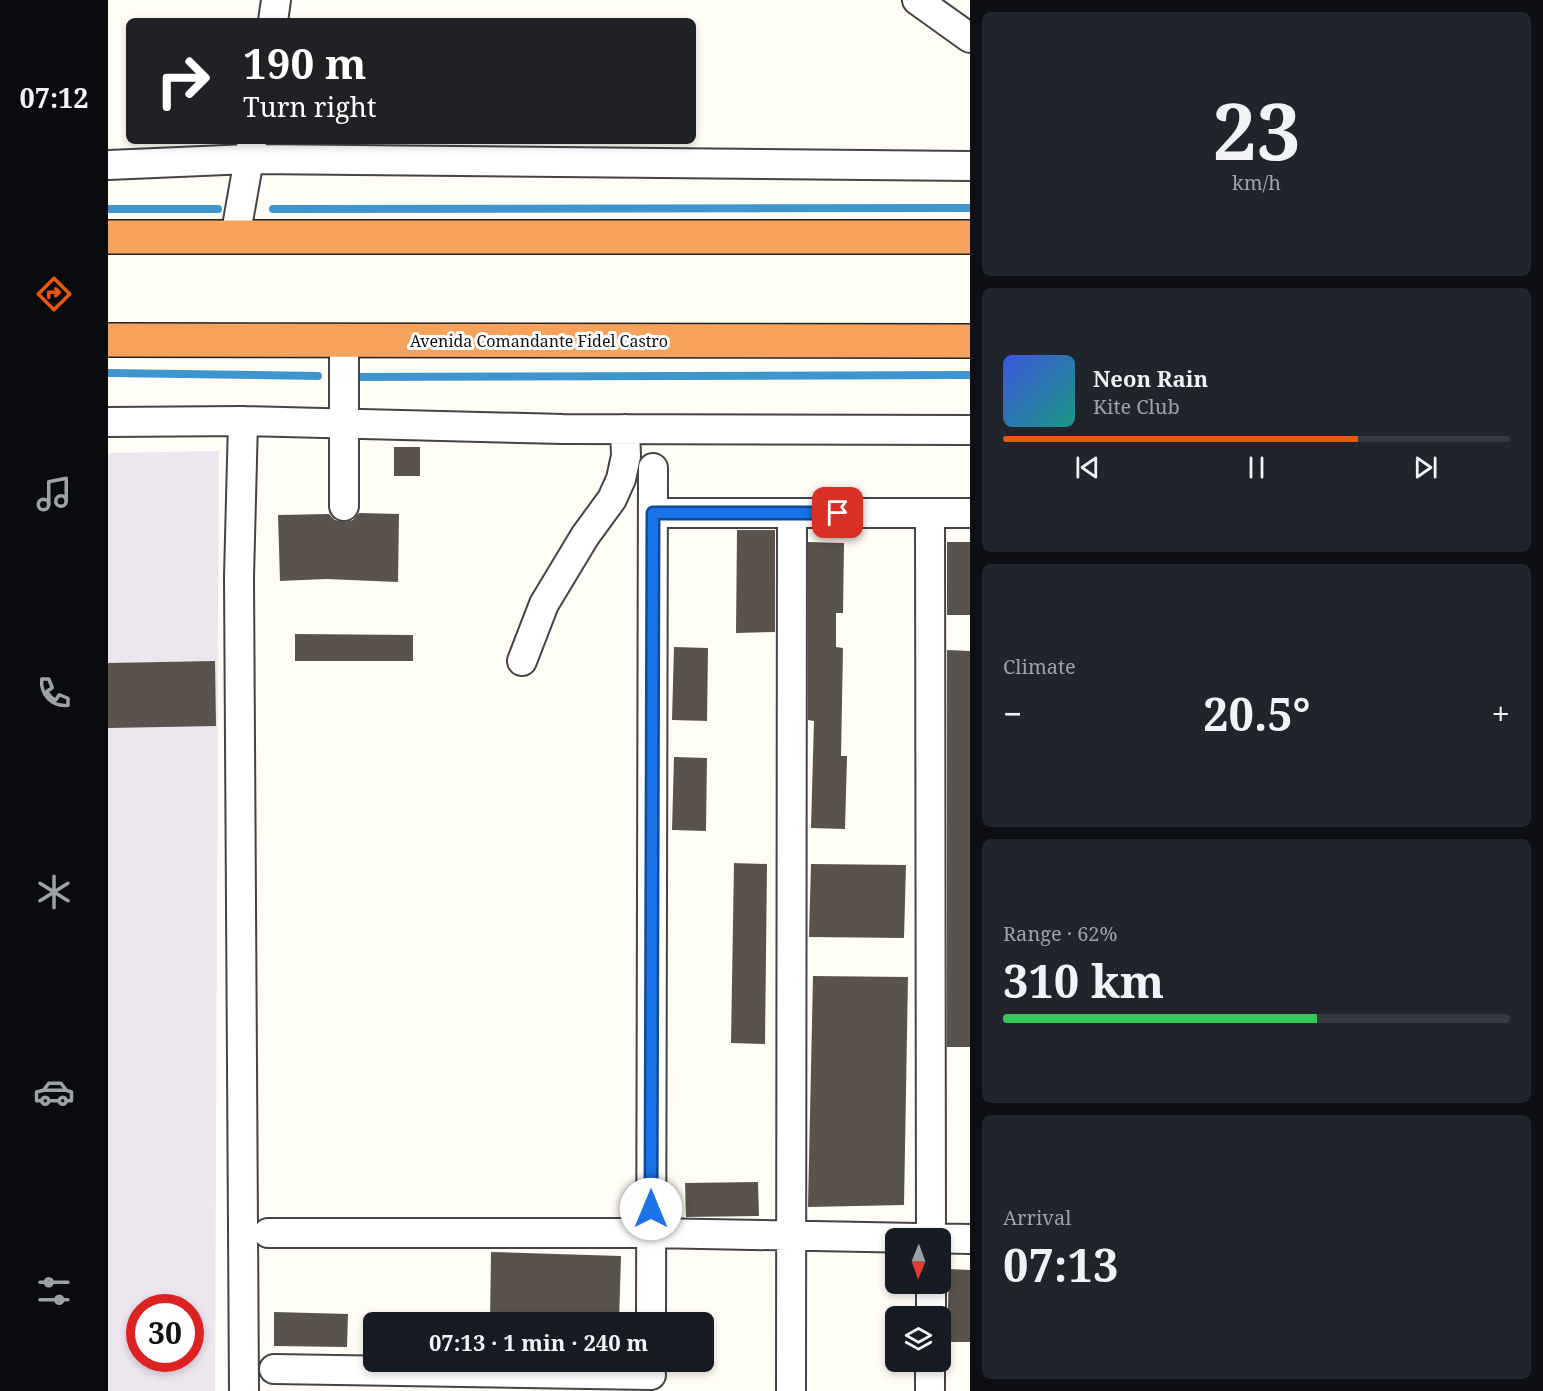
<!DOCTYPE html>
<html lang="en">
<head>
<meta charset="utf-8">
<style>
	:root { --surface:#171b24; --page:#20242c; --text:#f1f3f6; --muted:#9ea1a6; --line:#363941; --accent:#ea580c }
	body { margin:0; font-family:"Noto Serif",serif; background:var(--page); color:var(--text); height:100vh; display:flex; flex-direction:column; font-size:22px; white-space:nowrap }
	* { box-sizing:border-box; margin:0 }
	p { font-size:20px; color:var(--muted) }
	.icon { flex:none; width:33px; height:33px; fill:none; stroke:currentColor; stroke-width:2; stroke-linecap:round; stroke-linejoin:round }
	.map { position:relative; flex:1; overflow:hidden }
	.details { display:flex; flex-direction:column; gap:12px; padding:12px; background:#0d0f14; width:573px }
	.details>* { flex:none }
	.hud { position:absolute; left:18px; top:18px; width:570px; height:126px; border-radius:9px; box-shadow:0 3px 9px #0003; background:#202124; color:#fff; overflow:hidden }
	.needle { width:39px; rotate:181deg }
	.buttons { position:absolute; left:777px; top:1228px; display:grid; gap:12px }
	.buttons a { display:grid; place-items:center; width:66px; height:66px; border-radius:9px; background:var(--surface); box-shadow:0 3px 9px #0003; font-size:30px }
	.speed { position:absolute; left:18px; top:1294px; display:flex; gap:12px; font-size:30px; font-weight:700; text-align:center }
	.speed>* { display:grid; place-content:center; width:78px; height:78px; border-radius:50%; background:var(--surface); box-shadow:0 3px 9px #0003; line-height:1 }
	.speed .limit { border:9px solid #d22; background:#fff; color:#111 }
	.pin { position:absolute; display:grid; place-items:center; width:51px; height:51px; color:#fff; margin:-26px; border-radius:12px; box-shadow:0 3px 9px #0006 }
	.me { position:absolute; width:66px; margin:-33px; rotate:0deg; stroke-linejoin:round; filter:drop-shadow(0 0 4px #0008) }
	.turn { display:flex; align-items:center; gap:21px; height:126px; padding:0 18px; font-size:27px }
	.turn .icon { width:78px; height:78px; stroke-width:2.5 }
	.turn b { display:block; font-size:42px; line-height:51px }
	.big { font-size:45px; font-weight:700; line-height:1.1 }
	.details .tile { flex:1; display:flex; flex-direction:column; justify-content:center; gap:9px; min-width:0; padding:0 21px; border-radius:9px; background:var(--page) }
	.details .dial { align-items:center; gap:0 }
	.dial b { font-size:78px; line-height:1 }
	.song { display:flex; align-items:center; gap:18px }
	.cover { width:72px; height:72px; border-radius:9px; background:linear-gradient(135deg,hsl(230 70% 55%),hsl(170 70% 35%)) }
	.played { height:6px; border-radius:3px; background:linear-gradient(90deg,var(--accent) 70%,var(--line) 70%) }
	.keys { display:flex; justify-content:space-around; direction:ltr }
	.heat { display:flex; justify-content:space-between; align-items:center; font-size:33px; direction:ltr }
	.charge { height:9px; border-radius:4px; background:linear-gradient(90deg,#34c759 62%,var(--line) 0) }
	.trip { position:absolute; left:255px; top:1312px; width:351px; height:60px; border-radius:9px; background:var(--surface); box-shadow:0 3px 9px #0003; font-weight:700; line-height:60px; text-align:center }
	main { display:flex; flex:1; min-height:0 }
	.tab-bar { display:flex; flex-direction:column; width:108px; justify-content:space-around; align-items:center; background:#090b0e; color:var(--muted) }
	.tab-bar .icon { width:42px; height:42px }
	.tab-bar .current { color:var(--accent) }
	.tab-bar b { font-size:27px; color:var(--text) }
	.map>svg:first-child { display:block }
	.industrial { fill:#eee6ef; fill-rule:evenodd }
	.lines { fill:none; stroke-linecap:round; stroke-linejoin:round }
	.stream { stroke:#3f96cf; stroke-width:8 }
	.building { fill:#5a524d }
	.minor-casing { stroke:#444; stroke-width:32 }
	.highway-casing { stroke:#222; stroke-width:36 }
	.minor { stroke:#fff; stroke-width:28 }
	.highway { stroke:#f5a25d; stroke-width:33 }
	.route-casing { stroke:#114b97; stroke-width:15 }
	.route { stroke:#1a73e8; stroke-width:10 }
	.labels { text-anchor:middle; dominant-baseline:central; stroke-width:6; stroke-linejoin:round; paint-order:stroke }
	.street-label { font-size:16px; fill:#111; stroke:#fff }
</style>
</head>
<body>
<main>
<nav class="tab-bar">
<b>07:12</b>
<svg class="icon current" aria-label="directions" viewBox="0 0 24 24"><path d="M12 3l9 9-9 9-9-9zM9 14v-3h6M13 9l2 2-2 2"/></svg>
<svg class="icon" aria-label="music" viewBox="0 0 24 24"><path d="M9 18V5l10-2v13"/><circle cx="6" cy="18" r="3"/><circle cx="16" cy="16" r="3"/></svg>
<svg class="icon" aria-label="phone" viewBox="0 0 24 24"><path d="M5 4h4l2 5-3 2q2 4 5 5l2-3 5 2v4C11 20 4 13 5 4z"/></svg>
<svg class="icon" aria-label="climate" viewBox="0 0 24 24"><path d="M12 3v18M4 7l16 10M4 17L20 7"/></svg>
<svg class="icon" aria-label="car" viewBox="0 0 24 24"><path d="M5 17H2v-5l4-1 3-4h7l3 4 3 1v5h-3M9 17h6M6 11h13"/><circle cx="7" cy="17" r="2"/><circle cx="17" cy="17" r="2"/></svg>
<svg class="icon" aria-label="filters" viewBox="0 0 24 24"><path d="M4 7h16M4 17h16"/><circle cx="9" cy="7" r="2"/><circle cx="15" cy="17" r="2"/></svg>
</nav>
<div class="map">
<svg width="862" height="1391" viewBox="0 0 862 1391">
	<rect width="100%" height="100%" fill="#fffdf5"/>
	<path class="industrial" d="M111,451l-4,940h-107v-938zM32,1308h50v51h-50z"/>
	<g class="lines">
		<path class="stream" d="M0,209h110
			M165,209l697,-1
			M0,373l210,3
			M242,377l620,-2"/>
	</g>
	<path class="building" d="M286,447h26v29h-26z
		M251,513l40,1 -1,68 -72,-3 -46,2 -2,-66 51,-1 6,6 10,2 8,-2z
		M629,530h38v102l-39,1z
		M700,542l36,1 -1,70h-7v34l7,1 -2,108h6l-2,73 -34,-1 3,-107 -6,-1z
		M839,542h23v73h-23z
		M187,634l118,1v26h-118z
		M566,647l34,1 -1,73 -35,-1z
		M839,650l23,1v396h-23z
		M107,661l1,65 -108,2v-65z
		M566,757l33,1 -1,73 -34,-1z
		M626,863l33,1 -2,180 -34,-1z
		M703,864l95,1 -2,73 -95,-1z
		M705,976l95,1 -4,228 -96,2z
		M650,1182l1,34 -73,1 -1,-34z
		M383,1252l130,4 -2,67h-129z
		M841,1269l21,1v72h-23z
		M166,1312l74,2 -1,33 -73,-1z"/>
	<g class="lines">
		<g class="minor-casing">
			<path id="minor" d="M809,0l53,38
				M165,21l3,-21
				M0,165l141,-6 721,7
				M127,238l17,-96
				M135,421l-4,156 5,814
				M0,422l135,-1 320,8 407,1
				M236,506v-165
				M545,513h317
				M822,513l1,726
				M414,661l22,-57 41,-68 27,-37 9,-20 5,-23 -1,-27
				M160,1233h383l319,6
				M823,1317v-33
				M543,1323l2,-855
				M166,1369l377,6
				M683,1391l1,-878
				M822,1391v-29"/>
		</g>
		<g class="highway-casing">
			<path id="highway" d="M0,237h862
				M0,340l862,1"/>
		</g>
		<use href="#minor" class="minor"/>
		<use href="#highway" class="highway"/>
	</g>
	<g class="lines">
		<g class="route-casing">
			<path id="route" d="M543,1209l2,-696h185"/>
		</g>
		<use href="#route" class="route"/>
	</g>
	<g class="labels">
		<g class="street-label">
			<text x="431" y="341">Avenida Comandante Fidel Castro</text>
		</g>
	</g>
</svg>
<div class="buttons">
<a><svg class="needle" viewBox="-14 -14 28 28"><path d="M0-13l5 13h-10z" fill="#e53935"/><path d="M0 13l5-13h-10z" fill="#9ea1a6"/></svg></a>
<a><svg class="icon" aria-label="layers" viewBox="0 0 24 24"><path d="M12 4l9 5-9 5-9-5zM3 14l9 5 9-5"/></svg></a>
</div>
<div class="speed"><div class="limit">30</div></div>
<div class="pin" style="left:730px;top:513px;background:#d93025"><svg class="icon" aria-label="arrive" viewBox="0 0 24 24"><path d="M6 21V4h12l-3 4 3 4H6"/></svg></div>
<svg class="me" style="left:543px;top:1209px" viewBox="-20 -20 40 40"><circle r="19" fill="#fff"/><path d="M0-13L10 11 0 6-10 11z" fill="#1a73e8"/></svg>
<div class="trip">07:13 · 1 min · 240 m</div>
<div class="hud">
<div class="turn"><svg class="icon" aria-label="right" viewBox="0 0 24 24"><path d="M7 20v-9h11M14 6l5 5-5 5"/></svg><div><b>190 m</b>Turn right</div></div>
</div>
</div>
<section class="details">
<div class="tile dial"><b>23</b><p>km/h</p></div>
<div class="tile">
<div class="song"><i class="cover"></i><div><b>Neon Rain</b><p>Kite Club</p></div></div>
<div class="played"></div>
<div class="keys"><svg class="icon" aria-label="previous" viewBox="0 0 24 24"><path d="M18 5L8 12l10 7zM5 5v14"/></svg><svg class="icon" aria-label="pause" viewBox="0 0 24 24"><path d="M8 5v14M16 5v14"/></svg><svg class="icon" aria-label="next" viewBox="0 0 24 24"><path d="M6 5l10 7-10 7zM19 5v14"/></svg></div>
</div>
<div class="tile"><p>Climate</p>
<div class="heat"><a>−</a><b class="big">20.5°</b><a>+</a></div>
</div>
<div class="tile"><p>Range · 62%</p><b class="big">310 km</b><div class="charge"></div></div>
<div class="tile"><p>Arrival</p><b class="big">07:13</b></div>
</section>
</main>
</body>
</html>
